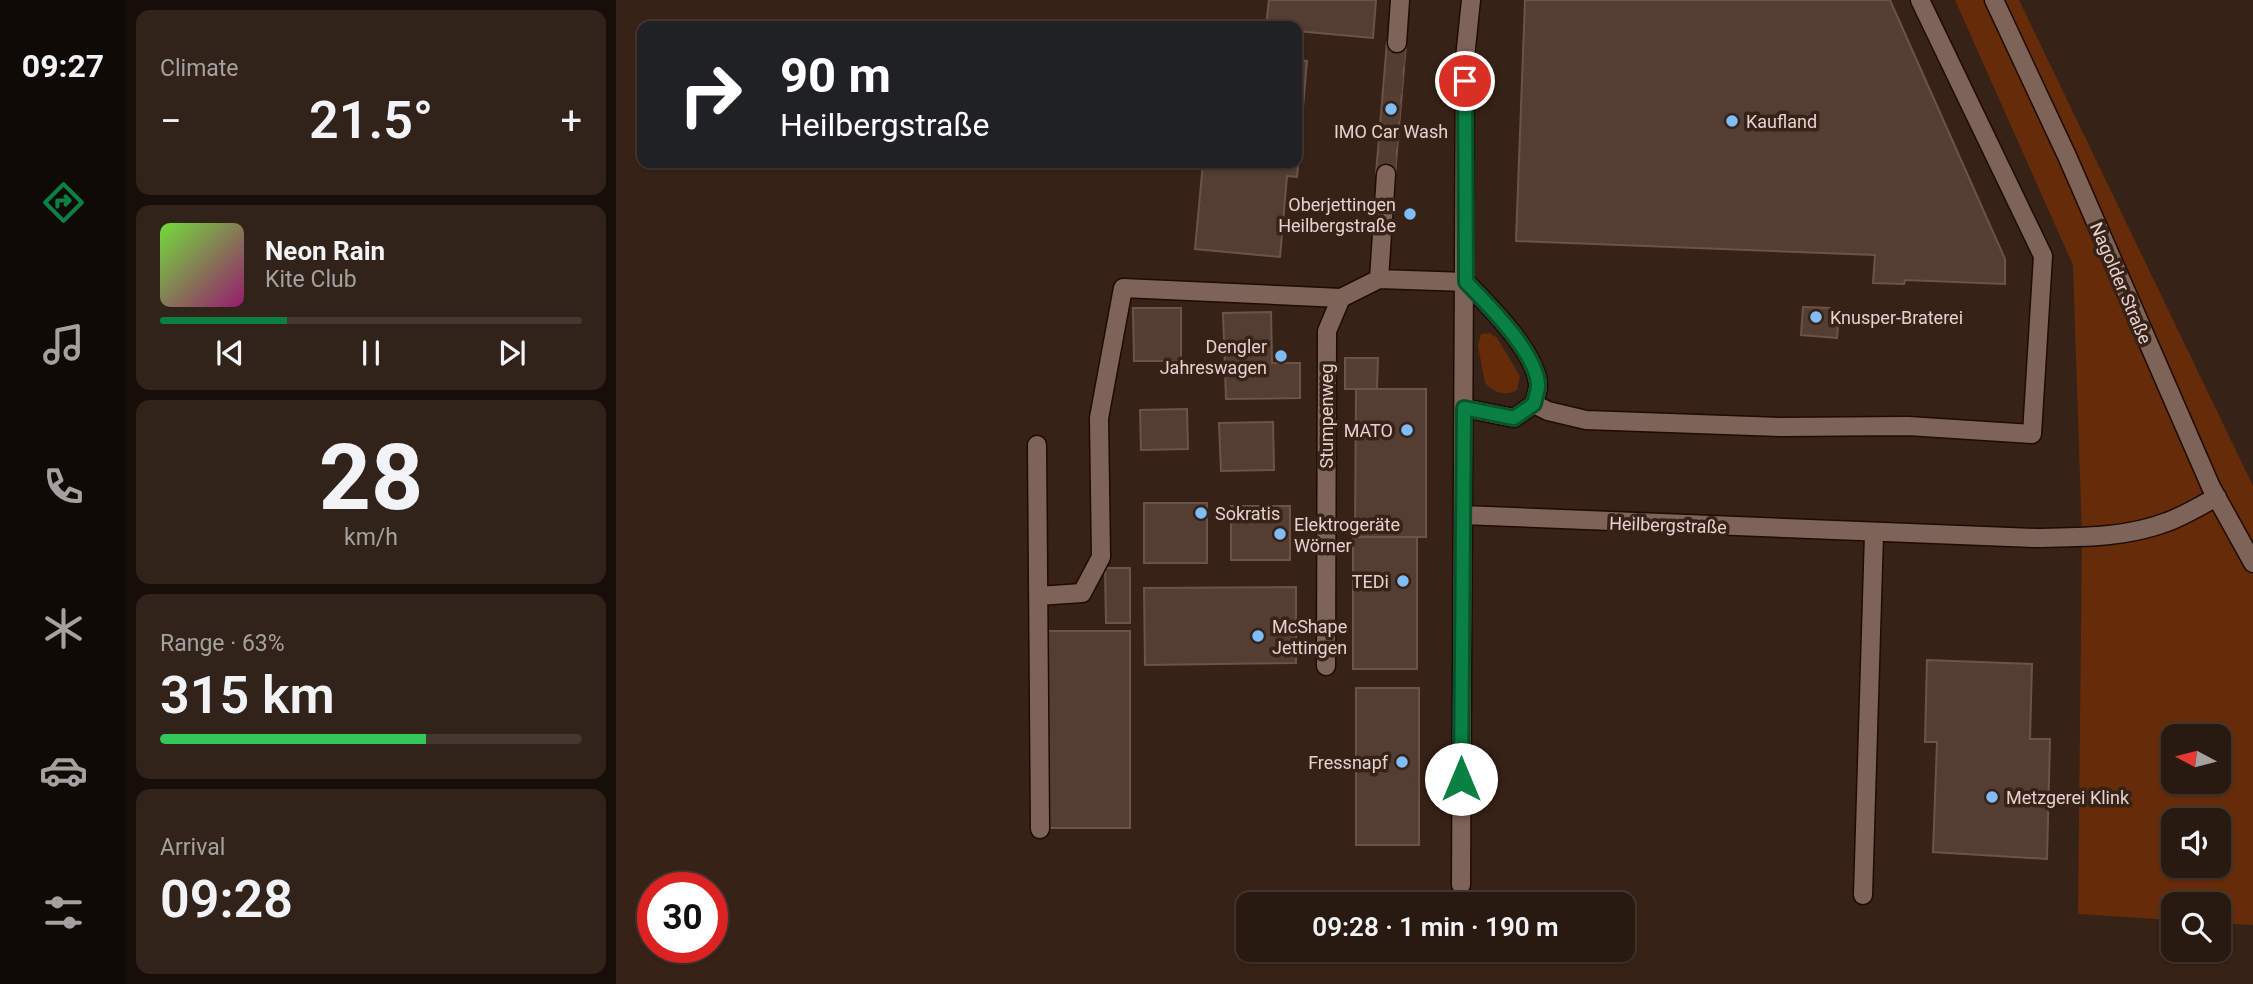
<!DOCTYPE html>
<html lang="en">
<head>
<meta charset="utf-8">
<style>
	:root { --surface:#291a11; --page:#31231a; --text:#f1f3f6; --muted:#a5a19f; --line:#453831; --accent:#0b8043 }
	body { margin:0; font-family:Roboto,sans-serif; background:var(--page); color:var(--text); height:100vh; display:flex; flex-direction:column; font-size:26px; white-space:nowrap }
	* { box-sizing:border-box; margin:0 }
	p { font-size:23px; color:var(--muted) }
	.icon { flex:none; width:38px; height:38px; fill:none; stroke:currentColor; stroke-width:2; stroke-linecap:round; stroke-linejoin:round }
	.map { position:relative; flex:1; overflow:hidden }
	.panel { display:flex; flex-direction:column; gap:10px; padding:10px; background:#170e09; width:490px }
	.panel>* { flex:none }
	.top-card { position:absolute; left:21px; top:21px; width:665px; height:147px; border-radius:14px; box-shadow:0 2px 5px #0004,0 0 0 2px var(--line); background:#202124; color:#fff; overflow:hidden }
	.needle { width:46px; rotate:277deg }
	.fabs { position:absolute; left:1545px; top:724px; display:grid; gap:14px }
	.fabs a { display:grid; place-items:center; width:70px; height:70px; border-radius:14px; background:var(--surface); box-shadow:0 2px 5px #0004,0 0 0 2px var(--line); font-size:35px }
	.speed { position:absolute; left:21px; top:872px; display:flex; gap:14px; font-size:35px; font-weight:700; text-align:center }
	.speed>* { display:grid; place-content:center; width:91px; height:91px; border-radius:50%; background:var(--surface); box-shadow:0 2px 5px #0004,0 0 0 2px var(--line); line-height:1 }
	.speed .limit { border:10px solid #d22; background:#fff; color:#111 }
	.pin { position:absolute; display:grid; place-items:center; width:60px; height:60px; color:#fff; margin:-30px; border:4px solid #fff; border-radius:50%; box-shadow:0 2px 7px #0007 }
	.me { position:absolute; width:77px; margin:-38px; rotate:0deg; stroke-linejoin:round; filter:drop-shadow(0 0 5px #0008) }
	.turn { display:flex; align-items:center; gap:24px; height:147px; padding:0 28px; font-size:32px }
	.turn .icon { width:91px; height:91px; stroke-width:2.5 }
	.turn b { display:block; font-size:49px; line-height:60px }
	.big { font-size:52px; font-weight:600; line-height:1.1 }
	.panel .card { flex:1; display:flex; flex-direction:column; justify-content:center; gap:10px; min-width:0; padding:0 24px; border-radius:14px; background:var(--page) }
	.panel .dial { align-items:center; gap:0 }
	.dial b { font-size:91px; line-height:1 }
	.song { display:flex; align-items:center; gap:21px }
	.cover { width:84px; height:84px; border-radius:10px; background:linear-gradient(135deg,hsl(100 70% 55%),hsl(320 70% 35%)) }
	.played { height:7px; border-radius:4px; background:linear-gradient(90deg,var(--accent) 30%,var(--line) 30%) }
	.keys { display:flex; justify-content:space-around; direction:ltr }
	.heat { display:flex; justify-content:space-between; align-items:center; font-size:38px; direction:ltr }
	.charge { height:10px; border-radius:5px; background:linear-gradient(90deg,#34c759 63%,var(--line) 0) }
	.trip { position:absolute; left:620px; top:892px; width:399px; height:70px; border-radius:14px; background:var(--surface); box-shadow:0 2px 5px #0004,0 0 0 2px var(--line); font-weight:600; line-height:70px; text-align:center }
	main { display:flex; flex:1; min-height:0 }
	.menu { display:flex; flex-direction:column; width:126px; justify-content:space-around; align-items:center; background:#100a07; color:var(--muted) }
	.menu .icon { width:49px; height:49px }
	.menu .selected { color:var(--accent) }
	.menu b { font-size:32px; color:var(--text) }
	.map>svg:first-child { display:block }
	.green { fill:#662c09; fill-rule:evenodd }
	.building { fill:#543d32; stroke:#6c5347; stroke-width:2 }
	.lines { fill:none; stroke-linecap:round; stroke-linejoin:round }
	.minor-tunnel { stroke:#513d32; stroke-width:18; stroke-dasharray:18 9; stroke-linecap:butt }
	.minor-casing { stroke:#1e0b03; stroke-width:21 }
	.minor { stroke:#7e6458; stroke-width:18 }
	.route-casing { stroke:#07532c; stroke-width:18 }
	.route { stroke:#0b8043; stroke-width:12 }
	.poi-dot { fill:#7ebdf9; stroke:#372217; stroke-width:2.5 }
	.labels { text-anchor:middle; dominant-baseline:central; stroke-width:7; stroke-linejoin:round; paint-order:stroke }
	.poi-label { font-size:18px; fill:#e2d3cc; stroke:#372217; text-anchor:start }
	.street-label { font-size:18px; fill:#e2d3cc; stroke:#372217 }
</style>
</head>
<body>
<main>
<nav class="menu">
<b>09:27</b>
<svg class="icon selected" aria-label="directions" viewBox="0 0 24 24"><path d="M12 3l9 9-9 9-9-9zM9 14v-3h6M13 9l2 2-2 2"/></svg>
<svg class="icon" aria-label="music" viewBox="0 0 24 24"><path d="M9 18V5l10-2v13"/><circle cx="6" cy="18" r="3"/><circle cx="16" cy="16" r="3"/></svg>
<svg class="icon" aria-label="phone" viewBox="0 0 24 24"><path d="M5 4h4l2 5-3 2q2 4 5 5l2-3 5 2v4C11 20 4 13 5 4z"/></svg>
<svg class="icon" aria-label="climate" viewBox="0 0 24 24"><path d="M12 3v18M4 7l16 10M4 17L20 7"/></svg>
<svg class="icon" aria-label="car" viewBox="0 0 24 24"><path d="M5 17H2v-5l4-1 3-4h7l3 4 3 1v5h-3M9 17h6M6 11h13"/><circle cx="7" cy="17" r="2"/><circle cx="17" cy="17" r="2"/></svg>
<svg class="icon" aria-label="filters" viewBox="0 0 24 24"><path d="M4 7h16M4 17h16"/><circle cx="9" cy="7" r="2"/><circle cx="15" cy="17" r="2"/></svg>
</nav>
<section class="panel">
<div class="card"><p>Climate</p>
<div class="heat"><a>−</a><b class="big">21.5°</b><a>+</a></div>
</div>
<div class="card">
<div class="song"><i class="cover"></i><div><b>Neon Rain</b><p>Kite Club</p></div></div>
<div class="played"></div>
<div class="keys"><svg class="icon" aria-label="previous" viewBox="0 0 24 24"><path d="M18 5L8 12l10 7zM5 5v14"/></svg><svg class="icon" aria-label="pause" viewBox="0 0 24 24"><path d="M8 5v14M16 5v14"/></svg><svg class="icon" aria-label="next" viewBox="0 0 24 24"><path d="M6 5l10 7-10 7zM19 5v14"/></svg></div>
</div>
<div class="card dial"><b>28</b><p>km/h</p></div>
<div class="card"><p>Range · 63%</p><b class="big">315 km</b><div class="charge"></div></div>
<div class="card"><p>Arrival</p><b class="big">09:28</b></div>
</section>
<div class="map">
<svg width="1637" height="984" viewBox="0 0 1637 984">
	<rect width="100%" height="100%" fill="#372217"/>
	<path class="green" d="M1339,0h64l234,486v439l-34,-2v-18h-45l-1,15 -95,-6 4,-377 -9,-272zM1558,737h45v45h-45zM1558,821h45v45h-45z
		M874,333l7,5 23,38 -3,14c-12,7 -23,2 -32,-7l-7,-37 3,-12z"/>
	<path class="building" d="M653,0h107l-3,38 -76,-7v-5h-31z
		M909,0h365l115,259v25l-100,-4 -1,4 -31,-1 2,-28 -359,-14z
		M771,42l19,2 -11,131 -19,-1z
		M681,51v9l10,1 -10,116 -10,-1 -7,81 -85,-8 8,-86h94z
		M1187,307l27,1 -1,17 9,1 -1,12 -36,-3z
		M517,308h48v53h-47z
		M655,312l1,51h28v35l-74,1 -3,-86z
		M729,358h33l-1,31h-32z
		M740,389h70v148h-71z
		M571,409l1,40 -47,1 -1,-40z
		M657,422l1,48 -53,1 -2,-48z
		M528,503h63v60h-63z
		M615,506h59v54h-59z
		M737,537h64v132h-64z
		M489,568h25v55h-24z
		M680,587v76l-151,2 -1,-77z
		M432,631h82v197h-82z
		M1311,660l105,4 -2,75h20l-3,120 -114,-7 4,-110h-12z
		M740,688h63v157h-63z"/>
	<g class="lines">
		<path class="minor-tunnel" d="M770,174l11,-131"/>
		<g class="minor-casing">
			<path id="minor" d="M1378,0l73,156 144,331 42,76
				M781,43l3,-43
				M763,279l7,-105
				M918,404l14,7 38,9 195,7 127,-1 124,8 11,-178 -123,-256
				M848,408l50,10 20,-14c1,-6 5,-15 4,-21 -4,-33 -50,-78 -72,-101
				M421,445l3,384
				M847,515l573,23c44,-1 89,0 131,-16 17,-6 34,-17 50,-25
				M422,596l44,-3 19,-36 -2,-139 24,-130 218,10
				M710,666l1,-335 14,-33 38,-19 87,3
				M845,885l4,-827 6,-58
				M1247,895l11,-361"/>
		</g>
		<use href="#minor" class="minor"/>
	</g>
	<g class="lines">
		<g class="route-casing">
			<path id="route" d="M845,779l3,-371 50,10 20,-14c1,-6 5,-15 4,-21 -4,-33 -50,-78 -72,-101l-1,-201"/>
		</g>
		<use href="#route" class="route"/>
	</g>
	<g class="poi-dot">
		<circle cx="775" cy="109" r="7"/>
		<circle cx="1116" cy="121" r="7"/>
		<circle cx="794" cy="214" r="7"/>
		<circle cx="1200" cy="317" r="7"/>
		<circle cx="665" cy="356" r="7"/>
		<circle cx="791" cy="430" r="7"/>
		<circle cx="585" cy="513" r="7"/>
		<circle cx="664" cy="534" r="7"/>
		<circle cx="787" cy="581" r="7"/>
		<circle cx="642" cy="636" r="7"/>
		<circle cx="786" cy="762" r="7"/>
		<circle cx="1376" cy="797" r="7"/>
	</g>
	<g class="labels">
		<g class="poi-label">
			<text x="1130" y="121">Kaufland</text>
			<text x="775" y="131" text-anchor="middle">IMO Car Wash</text>
			<text x="780" y="204" text-anchor="end">Oberjettingen<tspan x="780" dy="21">Heilbergstraße</tspan></text>
			<text x="1214" y="317">Knusper-Braterei</text>
			<text x="651" y="346" text-anchor="end">Dengler<tspan x="651" dy="21">Jahreswagen</tspan></text>
			<text x="777" y="430" text-anchor="end">MATO</text>
			<text x="599" y="513">Sokratis</text>
			<text x="678" y="524">Elektrogeräte<tspan x="678" dy="21">Wörner</tspan></text>
			<text x="773" y="581" text-anchor="end">TEDi</text>
			<text x="656" y="626">McShape<tspan x="656" dy="21">Jettingen</tspan></text>
			<text x="772" y="762" text-anchor="end">Fressnapf</text>
			<text x="1390" y="797">Metzgerei Klink</text>
		</g>
		<g class="street-label">
			<text transform="translate(1505 283) rotate(67)">Nagolder Straße</text>
			<text transform="translate(710 416) rotate(-90)">Stumpenweg</text>
			<text transform="translate(1052 525) rotate(2)">Heilbergstraße</text>
		</g>
	</g>
</svg>
<div class="fabs">
<a><svg class="needle" viewBox="-14 -14 28 28"><path d="M0-13l5 13h-10z" fill="#e53935"/><path d="M0 13l5-13h-10z" fill="#a5a19f"/></svg></a>
<a><svg class="icon" aria-label="sound" viewBox="0 0 24 24"><path d="M4 9h4l5-4v14l-5-4H4zM17 9q2 3 0 6"/></svg></a>
<a><svg class="icon" aria-label="search" viewBox="0 0 24 24"><circle cx="10" cy="10" r="6"/><path d="M15 15l6 6"/></svg></a>
</div>
<div class="speed"><div class="limit">30</div></div>
<div class="pin" style="left:849px;top:81px;background:#d93025"><svg class="icon" aria-label="arrive" viewBox="0 0 24 24"><path d="M6 21V4h12l-3 4 3 4H6"/></svg></div>
<svg class="me" style="left:845px;top:779px" viewBox="-20 -20 40 40"><circle r="19" fill="#fff"/><path d="M0-13L10 11 0 6-10 11z" fill="#0b8043"/></svg>
<div class="trip">09:28 · 1 min · 190 m</div>
<div class="top-card">
<div class="turn"><svg class="icon" aria-label="right" viewBox="0 0 24 24"><path d="M7 20v-9h11M14 6l5 5-5 5"/></svg><div><b>90 m</b>Heilbergstraße</div></div>
</div>
</div>
</main>
</body>
</html>
